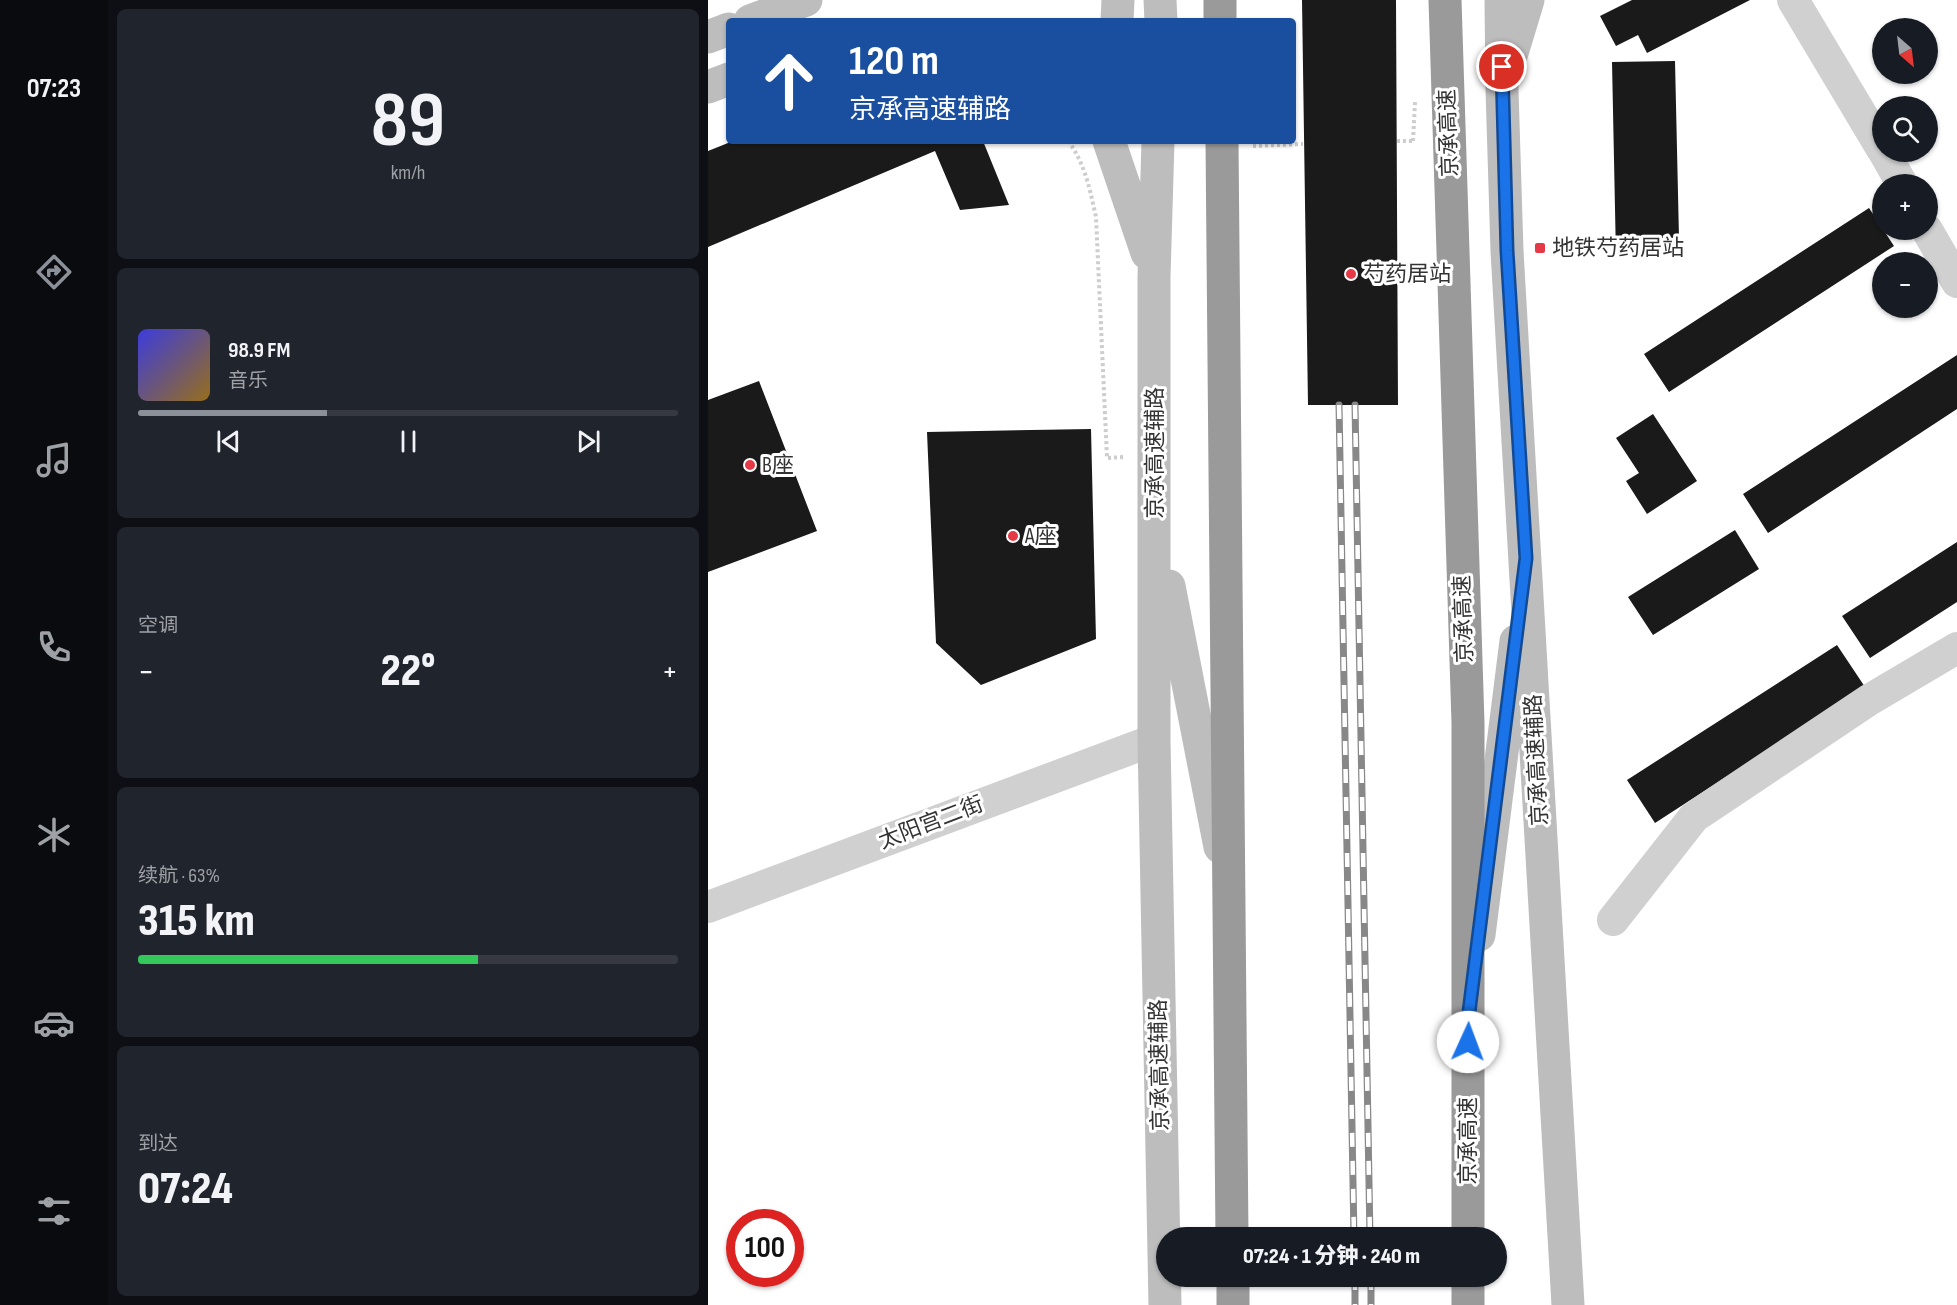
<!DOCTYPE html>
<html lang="zh">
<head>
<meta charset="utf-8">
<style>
	:root { --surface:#171b24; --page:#20242c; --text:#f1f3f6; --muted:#9ea1a6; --line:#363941; --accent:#8c9099 }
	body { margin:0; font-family:"Sofia Sans Condensed","Noto Sans SC",sans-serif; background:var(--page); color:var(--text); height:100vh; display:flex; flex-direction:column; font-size:22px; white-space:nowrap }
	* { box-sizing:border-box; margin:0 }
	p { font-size:20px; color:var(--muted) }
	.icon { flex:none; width:33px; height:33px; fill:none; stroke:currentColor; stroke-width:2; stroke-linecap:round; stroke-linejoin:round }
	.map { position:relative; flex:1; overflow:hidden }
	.drawer { display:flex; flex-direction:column; gap:9px; padding:9px; background:#0d0f14; width:600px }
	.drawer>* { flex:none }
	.hud { position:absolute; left:18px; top:18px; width:570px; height:126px; border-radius:6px; box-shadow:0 2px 4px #0004; background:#1a4fa0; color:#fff; overflow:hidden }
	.needle { width:39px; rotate:152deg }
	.tools { position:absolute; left:1164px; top:18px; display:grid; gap:12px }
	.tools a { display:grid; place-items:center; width:66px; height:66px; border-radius:50%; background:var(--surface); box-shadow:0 2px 4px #0004; font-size:30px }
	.speed { position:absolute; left:18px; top:1209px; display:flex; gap:12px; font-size:30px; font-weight:700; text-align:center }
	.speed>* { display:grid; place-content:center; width:78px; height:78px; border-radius:50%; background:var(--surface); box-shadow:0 2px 4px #0004; line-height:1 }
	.speed .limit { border:9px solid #d22; background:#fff; color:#111 }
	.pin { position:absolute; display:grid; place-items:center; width:51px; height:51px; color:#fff; margin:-26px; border:3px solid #fff; border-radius:50%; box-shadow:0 2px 6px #0007 }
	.me { position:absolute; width:66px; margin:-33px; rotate:2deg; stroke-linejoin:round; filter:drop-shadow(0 0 4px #0008) }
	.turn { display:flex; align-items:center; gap:21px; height:126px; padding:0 24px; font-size:27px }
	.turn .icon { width:78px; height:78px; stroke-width:2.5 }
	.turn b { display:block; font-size:42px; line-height:51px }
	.big { font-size:45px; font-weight:800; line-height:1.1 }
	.drawer .widget { flex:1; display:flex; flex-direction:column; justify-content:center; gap:9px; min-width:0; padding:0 21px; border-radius:9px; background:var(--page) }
	.drawer .dial { align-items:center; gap:0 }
	.dial b { font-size:78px; line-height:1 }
	.song { display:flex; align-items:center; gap:18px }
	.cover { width:72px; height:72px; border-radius:9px; background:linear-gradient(135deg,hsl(240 70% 55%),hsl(40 70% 35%)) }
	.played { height:6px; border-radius:3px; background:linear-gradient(90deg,var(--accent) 35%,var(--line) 35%) }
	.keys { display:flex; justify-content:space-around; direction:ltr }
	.heat { display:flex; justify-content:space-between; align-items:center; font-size:33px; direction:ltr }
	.charge { height:9px; border-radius:4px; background:linear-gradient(90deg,#34c759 63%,var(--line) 0) }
	.trip { position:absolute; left:448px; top:1227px; width:351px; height:60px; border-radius:30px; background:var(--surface); box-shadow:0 2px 4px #0004; font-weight:800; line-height:60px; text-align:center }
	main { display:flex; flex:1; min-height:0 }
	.tabs { display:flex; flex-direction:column; width:108px; justify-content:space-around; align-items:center; background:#090b0e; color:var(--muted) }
	.tabs .icon { width:42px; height:42px }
	.tabs .selected { color:var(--accent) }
	.tabs b { font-size:27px; color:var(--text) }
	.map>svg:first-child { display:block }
	.building { fill:#1a1a1a }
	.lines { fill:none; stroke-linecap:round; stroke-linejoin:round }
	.path { stroke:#cdcdcd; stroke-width:4; stroke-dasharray:3 3; stroke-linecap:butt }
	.street { stroke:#d0d0d0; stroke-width:32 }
	.secondary { stroke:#bdbdbd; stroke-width:33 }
	.highway { stroke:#9a9a9a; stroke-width:33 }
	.rail-casing { stroke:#888; stroke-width:7 }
	.rail { stroke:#fff; stroke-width:4.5; stroke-dasharray:14; stroke-linecap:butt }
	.route-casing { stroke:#114b97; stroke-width:15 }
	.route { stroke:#1a73e8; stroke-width:10 }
	.poi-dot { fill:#e63946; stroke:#fff; stroke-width:2 }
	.labels { text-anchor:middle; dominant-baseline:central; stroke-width:6; stroke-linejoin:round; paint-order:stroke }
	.street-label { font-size:22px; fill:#333; stroke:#fff }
	.poi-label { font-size:22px; fill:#333; stroke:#fff; text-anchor:start }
</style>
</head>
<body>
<main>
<nav class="tabs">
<b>07:23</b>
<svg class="icon selected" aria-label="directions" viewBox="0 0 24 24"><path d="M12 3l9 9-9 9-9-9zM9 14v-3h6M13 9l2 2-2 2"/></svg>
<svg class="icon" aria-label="music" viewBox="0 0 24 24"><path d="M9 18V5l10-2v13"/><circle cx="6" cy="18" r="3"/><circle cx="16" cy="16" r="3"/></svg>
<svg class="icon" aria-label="phone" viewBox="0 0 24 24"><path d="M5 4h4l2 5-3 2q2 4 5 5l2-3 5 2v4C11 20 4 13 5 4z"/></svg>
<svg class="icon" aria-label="climate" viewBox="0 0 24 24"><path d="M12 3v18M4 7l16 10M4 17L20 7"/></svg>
<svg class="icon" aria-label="car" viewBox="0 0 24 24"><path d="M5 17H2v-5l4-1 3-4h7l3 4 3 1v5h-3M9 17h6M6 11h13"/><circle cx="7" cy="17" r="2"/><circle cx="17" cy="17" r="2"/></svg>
<svg class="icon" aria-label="filters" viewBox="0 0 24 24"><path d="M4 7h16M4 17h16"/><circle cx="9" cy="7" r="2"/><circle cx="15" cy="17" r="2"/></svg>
</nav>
<section class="drawer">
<div class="widget dial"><b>89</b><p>km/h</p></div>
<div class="widget">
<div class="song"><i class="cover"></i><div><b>98.9 FM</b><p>音乐</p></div></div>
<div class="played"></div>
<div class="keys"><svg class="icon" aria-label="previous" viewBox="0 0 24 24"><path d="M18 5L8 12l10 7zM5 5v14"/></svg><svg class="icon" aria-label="pause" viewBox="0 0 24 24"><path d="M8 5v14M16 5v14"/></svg><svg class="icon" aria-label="next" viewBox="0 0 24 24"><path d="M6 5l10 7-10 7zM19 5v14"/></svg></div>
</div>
<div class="widget"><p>空调</p>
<div class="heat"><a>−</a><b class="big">22°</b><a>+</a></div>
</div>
<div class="widget"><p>续航 · 63%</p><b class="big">315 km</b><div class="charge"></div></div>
<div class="widget"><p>到达</p><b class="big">07:24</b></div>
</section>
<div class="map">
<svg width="1249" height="1305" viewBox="0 0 1249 1305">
	<rect width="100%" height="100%" fill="#fff"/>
	<path class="building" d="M594,0h94l2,405h-90z
		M924,0h118l-103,53 -9,-18 -22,11 -16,-30z
		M967,61l4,177h-19v18l-44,1 -4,-195z
		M25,141h250l26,64 -49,5 -25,-59 -227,96v-96z
		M1161,208l25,38 -225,146 -25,-38z
		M1249,355v54l-189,124 -25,-39z
		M51,381l58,150 -109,41v-172z
		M945,414l44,67 -50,33 -21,-33 13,-8 -23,-35z
		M383,429l5,210 -115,46 -45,-42 -9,-211z
		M1027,530l24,39 -106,66 -25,-38z
		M1249,542v60l-87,56 -28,-42z
		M1129,645l28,42 -210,136 -28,-43z"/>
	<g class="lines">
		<path class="path" d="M360,141c17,22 22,49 28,76l11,241 18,-1
			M689,141h17
			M705,141l2,-39
			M545,146l50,-2"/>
		<path class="street" d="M1085,0l89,149
			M1176,152l18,32
			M1219,230l30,52
			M0,907l446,-167
			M905,920l81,-103 175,-117 88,-52"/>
		<path class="secondary" d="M452,0l1,21
			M793,0l1,90 5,161 61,1054
			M42,21l56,-21
			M409,21l1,-21
			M0,37l21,-8
			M804,53l16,-53
			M0,87l21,-8
			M401,141l38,112
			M450,141l-4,136v463l11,565
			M461,586l51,261
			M771,935l37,-294"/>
		<path class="highway" d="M512,0v21
			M737,0l23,723v515
			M514,141l10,1097
			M525,1276v29
			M760,1276v29"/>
		<g class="rail-casing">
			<path id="rail" d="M631,405l15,833
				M647,405l15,833
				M647,1276v29
				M663,1276v29"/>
		</g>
		<use href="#rail" class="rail"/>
	</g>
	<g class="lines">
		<g class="route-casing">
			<path id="route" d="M760,1042v-22l58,-462 -19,-307 -5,-184"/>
		</g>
		<use href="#route" class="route"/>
	</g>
	<g class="poi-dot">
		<rect x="826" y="242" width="12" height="12" rx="3"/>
		<circle cx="643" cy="274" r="6"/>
		<circle cx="42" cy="465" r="6"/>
		<circle cx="305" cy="536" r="6"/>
	</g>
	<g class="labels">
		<g class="street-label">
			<text transform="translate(741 133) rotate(-92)">京承高速</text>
			<text transform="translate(447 453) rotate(-90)">京承高速辅路</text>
			<text transform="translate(756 619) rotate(-92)">京承高速</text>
			<text transform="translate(829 760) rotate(-93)">京承高速辅路</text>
			<text transform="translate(223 823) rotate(-21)">太阳宫二街</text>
			<text transform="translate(452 1065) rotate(-91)">京承高速辅路</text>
			<text transform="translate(760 1141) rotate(-90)">京承高速</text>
		</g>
		<g class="poi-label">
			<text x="844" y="248">地铁芍药居站</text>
			<text x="655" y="274">芍药居站</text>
			<text x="54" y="465">B座</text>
			<text x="317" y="536">A座</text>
		</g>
	</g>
</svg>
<div class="tools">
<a><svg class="needle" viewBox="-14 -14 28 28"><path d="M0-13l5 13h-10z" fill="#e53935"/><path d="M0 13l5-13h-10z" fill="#9ea1a6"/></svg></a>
<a><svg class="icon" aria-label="search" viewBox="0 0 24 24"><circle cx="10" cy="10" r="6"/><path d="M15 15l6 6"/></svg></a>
<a>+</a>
<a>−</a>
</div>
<div class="speed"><div class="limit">100</div></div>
<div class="pin" style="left:794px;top:67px;background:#d93025"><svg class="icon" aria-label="arrive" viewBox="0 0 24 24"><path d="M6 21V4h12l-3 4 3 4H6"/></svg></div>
<svg class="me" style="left:760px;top:1042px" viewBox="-20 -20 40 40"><circle r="19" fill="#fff"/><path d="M0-13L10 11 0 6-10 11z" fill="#1a73e8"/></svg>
<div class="trip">07:24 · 1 分钟 · 240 m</div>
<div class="hud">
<div class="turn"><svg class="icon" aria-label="ahead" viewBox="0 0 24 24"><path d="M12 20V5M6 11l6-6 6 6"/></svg><div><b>120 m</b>京承高速辅路</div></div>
</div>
</div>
</main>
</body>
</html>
